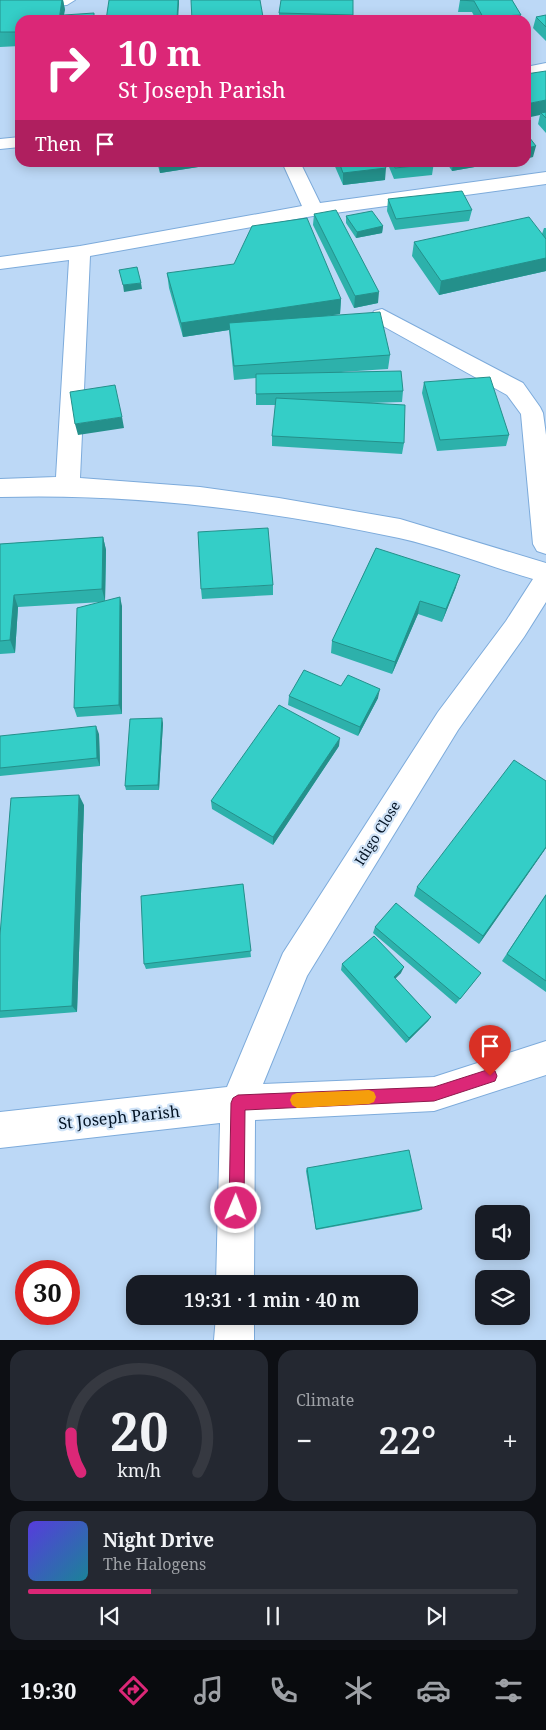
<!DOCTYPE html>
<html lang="en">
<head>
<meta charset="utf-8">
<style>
	:root { --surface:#171b24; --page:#242831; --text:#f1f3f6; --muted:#9ea1a6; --line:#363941; --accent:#db2777 }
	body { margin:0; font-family:"Noto Serif",serif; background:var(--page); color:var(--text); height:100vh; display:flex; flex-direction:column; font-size:19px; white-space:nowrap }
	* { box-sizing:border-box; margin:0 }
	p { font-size:16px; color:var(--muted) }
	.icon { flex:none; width:28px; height:28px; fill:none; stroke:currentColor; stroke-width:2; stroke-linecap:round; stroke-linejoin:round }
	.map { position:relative; height:1340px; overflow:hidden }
	.side { display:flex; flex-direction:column; gap:10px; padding:10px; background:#0d0f14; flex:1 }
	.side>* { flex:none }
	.guide { position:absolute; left:15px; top:15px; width:516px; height:152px; border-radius:15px; box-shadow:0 2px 12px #0003; background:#db2777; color:#fff; overflow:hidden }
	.fabs { position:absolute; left:475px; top:1205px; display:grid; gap:10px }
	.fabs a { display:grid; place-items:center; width:55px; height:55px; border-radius:10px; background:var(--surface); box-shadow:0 2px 12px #0003; font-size:25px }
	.speed { position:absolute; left:15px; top:1260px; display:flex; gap:10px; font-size:25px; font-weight:700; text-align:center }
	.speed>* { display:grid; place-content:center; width:65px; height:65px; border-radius:50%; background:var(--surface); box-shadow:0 2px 12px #0003; line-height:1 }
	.speed .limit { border:8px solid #d22; background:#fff; color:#111 }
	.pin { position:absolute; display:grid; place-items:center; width:42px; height:42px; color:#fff; margin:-51px -21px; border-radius:50% 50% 50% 0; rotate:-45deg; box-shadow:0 0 5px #0007 }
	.pin .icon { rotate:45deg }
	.me { position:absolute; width:55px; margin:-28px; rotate:1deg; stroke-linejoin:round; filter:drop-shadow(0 0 4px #0008) }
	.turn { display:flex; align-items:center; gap:18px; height:105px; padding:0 20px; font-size:22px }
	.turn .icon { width:65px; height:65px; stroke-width:2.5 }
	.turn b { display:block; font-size:35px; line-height:42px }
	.then { display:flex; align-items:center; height:48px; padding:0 20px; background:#0003; gap:10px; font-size:19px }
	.big { font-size:38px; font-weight:600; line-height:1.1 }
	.side .card { flex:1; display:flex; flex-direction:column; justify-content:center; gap:8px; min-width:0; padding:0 18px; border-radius:15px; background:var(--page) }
	.side .dial { align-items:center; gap:0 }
	.dial svg { height:130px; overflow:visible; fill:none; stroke:var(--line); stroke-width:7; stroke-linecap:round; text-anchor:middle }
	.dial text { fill:var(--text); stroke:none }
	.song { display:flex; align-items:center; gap:15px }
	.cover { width:60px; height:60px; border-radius:8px; background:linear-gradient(135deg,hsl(250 70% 55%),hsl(190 70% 35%)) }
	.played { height:5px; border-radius:2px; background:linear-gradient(90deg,var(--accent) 25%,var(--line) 25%) }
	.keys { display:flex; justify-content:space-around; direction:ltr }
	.heat { display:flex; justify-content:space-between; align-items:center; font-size:28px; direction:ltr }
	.side .tiles { flex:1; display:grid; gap:10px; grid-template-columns:1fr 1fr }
	.card:last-child { grid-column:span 2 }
	.trip { position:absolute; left:126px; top:1275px; width:292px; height:50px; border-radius:15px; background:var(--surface); box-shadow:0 2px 12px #0003; font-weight:600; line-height:50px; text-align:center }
	.menu { display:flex; height:80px; justify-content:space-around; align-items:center; background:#090b0e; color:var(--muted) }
	.menu .icon { width:35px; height:35px }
	.menu .current { color:var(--accent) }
	.menu b { font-size:22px; color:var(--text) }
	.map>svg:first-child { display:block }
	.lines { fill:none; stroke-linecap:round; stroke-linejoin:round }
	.minor-casing { stroke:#7dabdb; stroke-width:2 }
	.minor { fill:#fff; fill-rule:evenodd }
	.wall { fill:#2db1ab }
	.shaded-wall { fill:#24908b }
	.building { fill:#34cec7; stroke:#24908b }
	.route { fill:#db2777; stroke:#8e194d }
	.slow { fill:#f59e0b }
	.labels { text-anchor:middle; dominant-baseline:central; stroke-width:4.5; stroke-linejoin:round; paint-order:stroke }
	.street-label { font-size:14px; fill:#021223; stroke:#d1e4f8 }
	.near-street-label { font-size:16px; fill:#021223; stroke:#d1e4f8 }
</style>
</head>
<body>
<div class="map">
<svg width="546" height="1340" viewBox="0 0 546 1340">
	<rect width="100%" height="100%" fill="#bcd8f6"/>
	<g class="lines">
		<g class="minor-casing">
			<path id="minor" d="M0,0h75l-8,5 -67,4z
				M546,63v10l-20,4v-10z
				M20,137v10l-20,2v-10z
				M282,162h18l20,41 226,-31v12l-233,32 -223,40 -10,222 120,9 79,11 121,21 146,44v39l-22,35 -66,93 -151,246 -44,108 171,-7 112,-36v34l-112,36 -179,9 -1,164h-38l4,-161 -220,25v-36l227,-25 56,-134 155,-241 68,-91 27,-42c-45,-13 -89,-31 -134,-41 -131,-28 -266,-45 -399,-41v-18l56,-2 13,-217 -69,9v-12l80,-11 222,-40z
				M382,309l141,74 17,24 3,6 3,22v119l-9,-3 -4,-7 -12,-130 -14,-19 -133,-74 -3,-5 3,-5z
				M216,1316h38v24h-40z"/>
		</g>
		<use href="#minor" class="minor"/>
	</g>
	<path class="wall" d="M0,0h63l2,10 -45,10v26l-20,1z
		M353,0l-1,20h-73v-7z
		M460,0h52l9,15 -1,5h-44l-4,-8h-14z
		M546,15v26l-13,-13 3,-11z
		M263,17v3h-71z
		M546,71v62l-8,-9 2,-9z
		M157,162h73l-70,11z
		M333,162h50l2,18 -42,5z
		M387,162h47l-2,13 -38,4z
		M446,162h57l-51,9z
		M388,199l84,11 -3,11 -74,9 -8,-19z
		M314,214l64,89 -24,5 -41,-83z
		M346,216l37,10 -1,7 -26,5 -10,-15z
		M544,228h2v43l-107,24 -27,-39 2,-14 128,-8z
		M167,273l174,26 -1,15 -16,2 66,39 -2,14 -47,3 62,19 -1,11 -33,1 35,40 -2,11 -130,-8v-10l4,-31h-20v-27l-22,2 -5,-50 -46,7 -14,-49z
		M424,382l85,53 -3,11 -69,5 -15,-58z
		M103,537l3,13 -1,51 17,5v108l-45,3 -3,-9 28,-106 -84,5 -3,46 -15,1v-110z
		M376,548l80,39 -14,35 -24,-8 -26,60 -61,-21 1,-12z
		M273,585v10l-71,4 -1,-10z
		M341,686l37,12 -20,38 -70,-31 1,-9z
		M163,723l-4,67h-33l-1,-4z
		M99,734l1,32 -100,10v-40z
		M339,746l-66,99 -61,-36 -1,-8z
		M84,805l-7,207 -77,6v-83z
		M546,848l-67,96 -65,-48 3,-9z
		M243,884l8,73 -105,12 -2,-5z
		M546,894v98l-44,-31z
		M375,927l106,46 -25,31 -83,-71z
		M342,964l59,9 -6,5 36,39 -3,4 -22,22 -65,-73z
		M307,1168l115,41 -3,2 -103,19 -10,-59z"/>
	<path class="shaded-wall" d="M62,0h1l2,10 -2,10h-4z
		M178,0h1v4l-1,16h-1z
		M546,100v14l-5,-1 -1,2 -14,3v-14z
		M536,146l-3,11 -7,2v-11z
		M159,162h71l-70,11z
		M453,162h50l-51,9z
		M386,168l-1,12 -42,5v-12z
		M383,226l-1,7 -26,5 1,-6z
		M546,258v13l-107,24 2,-14z
		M141,283l1,6 -18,3 -1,-7z
		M379,292l-1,11 -24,5 1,-12z
		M341,299l-1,15 -110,16 -1,-7v7l-46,7 -2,-14z
		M122,417l2,11 -46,7 -3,-11z
		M103,537l3,13 -1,51 -3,-12z
		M460,575l-4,12 -14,35 4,-13z
		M14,595l4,12 -3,46 -5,-13z
		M120,597l2,9v108l-3,-9z
		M420,601l-2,13 -26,60 3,-12z
		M380,689l-2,9 -20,38 2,-9z
		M162,718l1,5 -4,67 -1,-5z
		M96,726l3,8 1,32 -3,-8z
		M340,738l-1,8 -66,99v-8z
		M79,795l5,10 -7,207 -5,-6z
		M546,847v1l-67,96 4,-8z
		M404,967l-3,6 -9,9 2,-5z
		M431,1017l-3,4 -22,22 3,-5z"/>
	<path class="building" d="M0,0h62l-3,20h-39v12h-20z
		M109,0h69l-1,20h-71z
		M191,0h69l3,17 -71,3z
		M281,0h72v15l-74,-2z
		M460,0h52l9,15 -38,2 -9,-16z
		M94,13v7h-30v-5z
		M546,15v12l-10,-10z
		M546,71v29l-20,4v-30z
		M546,112v6l-5,-5z
		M526,133l10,13 -10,2z
		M339,162h44l3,6 -43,5z
		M393,162h41v2l-39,4z
		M462,191l10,19 -76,9 -8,-20z
		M336,210l43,82 -24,4 -41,-82z
		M372,211l11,15 -26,6 -11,-16z
		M529,217l17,22v19l-105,23 -27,-39z
		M307,218l34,81 -160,24 -14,-50 67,-9 18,-38z
		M137,267l4,16 -18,2 -4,-15z
		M380,312l10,43 -156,11 -5,-43z
		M401,371l2,20 -147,3v-20z
		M490,377l19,58 -69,5 -16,-58z
		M115,385l7,32 -47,7 -5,-32z
		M276,398l129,7 -1,38 -132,-7z
		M268,528l5,57 -72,4 -3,-57z
		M103,537l-1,52 -88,6 -4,45 -10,1v-97z
		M376,548l84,27 -14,34 -26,-8 -25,61 -63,-21z
		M120,597l-1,108 -45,3 3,-100z
		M304,670l37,16 7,-11 32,14 -20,38 -71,-31z
		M279,705l61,33 -67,99 -62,-36z
		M162,718l-4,67 -33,1 5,-67z
		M96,726l1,32 -97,10v-32z
		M514,760l32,21v66l-63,89 -66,-49z
		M79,795l-7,211 -72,5v-76l11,-137z
		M243,884l8,67 -107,13 -3,-68z
		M546,895v86l-39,-27z
		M396,903l85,70 -21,26 -85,-72z
		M374,936l30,31 -10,10 37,40 -22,21 -67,-74z
		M409,1150l13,59 -106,20 -9,-61z"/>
	<path class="route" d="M490,1069l5,2 2,5 -2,5 -61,20 -189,9 -1,98 -2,5 -6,2 -5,-2 -2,-5 2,-105 2,-5 5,-3 196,-8z"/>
	<path class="slow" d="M369,1090l5,2 2,5 -2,5 -5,2 -72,4 -5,-3 -2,-5 2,-5 5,-2z"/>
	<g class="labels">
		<g class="street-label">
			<text transform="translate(377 833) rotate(-58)">Idigo Close</text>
		</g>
		<g class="near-street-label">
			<text transform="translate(119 1117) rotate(-6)">St Joseph Parish</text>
		</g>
	</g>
</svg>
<div class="fabs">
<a><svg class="icon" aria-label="sound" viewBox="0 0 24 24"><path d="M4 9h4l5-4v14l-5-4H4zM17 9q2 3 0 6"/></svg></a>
<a><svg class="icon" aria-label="layers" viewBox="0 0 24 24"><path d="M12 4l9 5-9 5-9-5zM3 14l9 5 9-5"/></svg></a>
</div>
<div class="speed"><div class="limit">30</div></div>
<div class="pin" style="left:490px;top:1076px;background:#d93025"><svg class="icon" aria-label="arrive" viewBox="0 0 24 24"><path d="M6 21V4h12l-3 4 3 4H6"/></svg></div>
<svg class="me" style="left:236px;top:1208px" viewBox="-20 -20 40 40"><circle r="17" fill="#db2777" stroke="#fff" stroke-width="3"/><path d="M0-11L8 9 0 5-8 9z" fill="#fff"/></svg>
<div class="trip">19:31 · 1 min · 40 m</div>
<div class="guide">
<div class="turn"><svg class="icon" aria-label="right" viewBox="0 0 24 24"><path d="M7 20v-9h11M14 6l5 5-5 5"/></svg><div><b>10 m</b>St Joseph Parish</div></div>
<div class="then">Then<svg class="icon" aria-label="arrive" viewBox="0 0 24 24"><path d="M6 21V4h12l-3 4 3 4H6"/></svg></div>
</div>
</div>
<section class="side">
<div class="tiles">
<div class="card dial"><svg viewBox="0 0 100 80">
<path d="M14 69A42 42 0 1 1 86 69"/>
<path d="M14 69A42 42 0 0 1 8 45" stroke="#db2777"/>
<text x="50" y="56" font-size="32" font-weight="700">20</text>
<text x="50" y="72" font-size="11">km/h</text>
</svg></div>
<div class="card"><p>Climate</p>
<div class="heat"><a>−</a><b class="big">22°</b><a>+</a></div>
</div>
<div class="card">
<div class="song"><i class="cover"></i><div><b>Night Drive</b><p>The Halogens</p></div></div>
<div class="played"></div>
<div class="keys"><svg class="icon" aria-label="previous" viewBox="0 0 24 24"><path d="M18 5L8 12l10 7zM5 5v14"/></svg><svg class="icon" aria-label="pause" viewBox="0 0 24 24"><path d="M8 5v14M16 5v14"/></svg><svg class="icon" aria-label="next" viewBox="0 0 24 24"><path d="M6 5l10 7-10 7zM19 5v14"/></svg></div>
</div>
</div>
</section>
<nav class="menu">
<b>19:30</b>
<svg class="icon current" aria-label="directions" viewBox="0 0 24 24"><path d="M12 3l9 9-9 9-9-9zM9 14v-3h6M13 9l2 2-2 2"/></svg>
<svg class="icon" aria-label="music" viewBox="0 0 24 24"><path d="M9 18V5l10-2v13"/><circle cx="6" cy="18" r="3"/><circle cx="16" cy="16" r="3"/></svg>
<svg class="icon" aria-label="phone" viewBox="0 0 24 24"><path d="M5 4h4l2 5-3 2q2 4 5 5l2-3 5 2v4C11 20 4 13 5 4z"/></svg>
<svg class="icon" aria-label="climate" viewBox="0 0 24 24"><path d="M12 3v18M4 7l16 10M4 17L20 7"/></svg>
<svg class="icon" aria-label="car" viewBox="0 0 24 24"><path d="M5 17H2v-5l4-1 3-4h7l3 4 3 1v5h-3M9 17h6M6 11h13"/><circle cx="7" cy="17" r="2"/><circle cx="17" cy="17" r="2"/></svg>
<svg class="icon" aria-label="filters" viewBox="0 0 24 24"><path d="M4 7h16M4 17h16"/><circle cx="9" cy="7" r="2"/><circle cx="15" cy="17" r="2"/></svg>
</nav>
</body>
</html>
